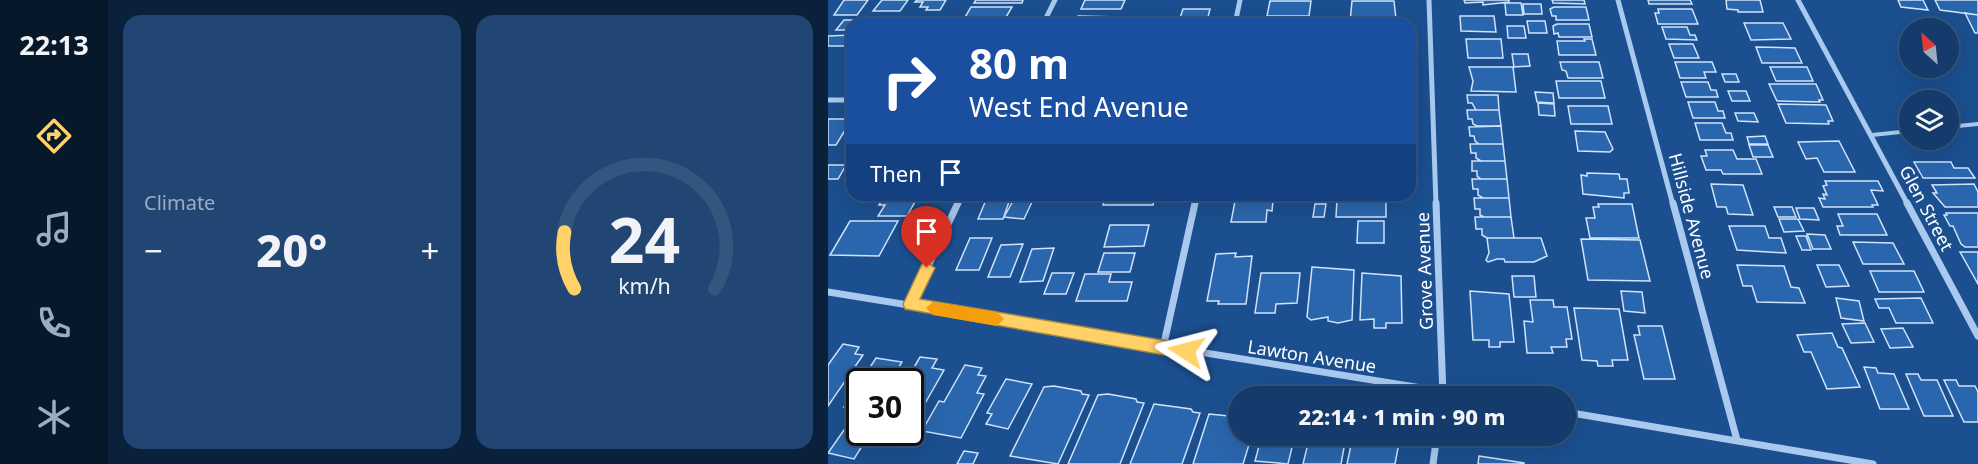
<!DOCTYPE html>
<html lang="en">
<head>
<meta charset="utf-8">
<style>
	:root { --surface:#143b6b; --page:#214673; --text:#f1f3f6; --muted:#9dadc1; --line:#33557e; --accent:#ffd166 }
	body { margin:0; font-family:"Noto Sans",sans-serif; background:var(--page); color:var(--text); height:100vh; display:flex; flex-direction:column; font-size:22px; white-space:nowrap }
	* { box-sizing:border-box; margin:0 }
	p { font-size:20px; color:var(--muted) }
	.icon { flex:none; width:33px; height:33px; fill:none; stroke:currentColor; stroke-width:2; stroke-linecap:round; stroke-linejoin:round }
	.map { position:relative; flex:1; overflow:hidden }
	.side { display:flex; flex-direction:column; gap:15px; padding:15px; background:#0b203b; width:720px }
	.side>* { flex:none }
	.top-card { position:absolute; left:18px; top:18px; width:570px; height:183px; border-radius:18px; box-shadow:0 6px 24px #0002,0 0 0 2px var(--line); background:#1a4fa0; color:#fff; overflow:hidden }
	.needle { width:39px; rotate:333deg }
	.tools { position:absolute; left:1071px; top:18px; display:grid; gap:12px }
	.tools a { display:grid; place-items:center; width:60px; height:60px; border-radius:50%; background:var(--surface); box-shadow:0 6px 24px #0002,0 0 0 2px var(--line); font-size:30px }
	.speed { position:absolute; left:18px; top:368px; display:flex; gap:12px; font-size:30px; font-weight:700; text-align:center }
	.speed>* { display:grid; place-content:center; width:78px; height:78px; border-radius:50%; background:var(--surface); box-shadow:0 6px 24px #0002,0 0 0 2px var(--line); line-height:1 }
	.speed .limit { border:3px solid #111; border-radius:9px; background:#fff; color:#111 }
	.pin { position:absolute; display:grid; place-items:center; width:51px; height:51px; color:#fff; margin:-62px -26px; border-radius:50% 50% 50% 0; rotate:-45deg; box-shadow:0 0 6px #0007 }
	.pin .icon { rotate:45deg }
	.me { position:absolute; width:66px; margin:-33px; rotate:279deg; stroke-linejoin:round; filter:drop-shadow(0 0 4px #0008) }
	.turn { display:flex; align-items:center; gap:21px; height:126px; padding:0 24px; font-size:27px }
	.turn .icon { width:78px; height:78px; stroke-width:2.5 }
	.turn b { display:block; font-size:42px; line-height:51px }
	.then { display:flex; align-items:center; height:57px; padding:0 24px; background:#0003; gap:12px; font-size:22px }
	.big { font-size:45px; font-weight:800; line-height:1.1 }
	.side .widget { flex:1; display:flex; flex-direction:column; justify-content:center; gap:9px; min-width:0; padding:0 21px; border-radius:18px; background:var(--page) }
	.side .dial { align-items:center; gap:0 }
	.dial svg { height:156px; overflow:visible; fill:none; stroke:var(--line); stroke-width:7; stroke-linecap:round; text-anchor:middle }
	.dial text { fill:var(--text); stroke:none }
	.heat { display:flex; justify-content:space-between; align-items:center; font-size:33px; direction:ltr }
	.side .tiles { flex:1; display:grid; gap:15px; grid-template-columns:repeat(2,1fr) }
	.trip { position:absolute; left:400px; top:386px; width:348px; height:60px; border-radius:30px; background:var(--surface); box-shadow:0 6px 24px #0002,0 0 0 2px var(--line); font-weight:800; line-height:60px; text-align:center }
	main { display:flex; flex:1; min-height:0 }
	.tab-bar { display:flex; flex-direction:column; width:108px; justify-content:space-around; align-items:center; background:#08182b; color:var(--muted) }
	.tab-bar .icon { width:42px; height:42px }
	.tab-bar .selected { color:var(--accent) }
	.tab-bar b { font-size:27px; color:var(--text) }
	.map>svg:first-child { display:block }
	.building { fill:#2a66ad; stroke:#cfe3fa; stroke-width:1.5 }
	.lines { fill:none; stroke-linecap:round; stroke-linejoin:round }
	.lane { stroke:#a9c9ee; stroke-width:4 }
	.street-far1 { stroke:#a9c9ee; stroke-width:5 }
	.street { stroke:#a9c9ee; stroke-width:7 }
	.route { fill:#ffd166; stroke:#a68842; stroke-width:1.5 }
	.slow { fill:#f59e0b }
	.labels { text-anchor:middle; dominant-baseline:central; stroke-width:6; stroke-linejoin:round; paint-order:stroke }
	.street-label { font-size:18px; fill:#fff; stroke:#1b4f8f }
</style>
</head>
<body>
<main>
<nav class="tab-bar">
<b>22:13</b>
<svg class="icon selected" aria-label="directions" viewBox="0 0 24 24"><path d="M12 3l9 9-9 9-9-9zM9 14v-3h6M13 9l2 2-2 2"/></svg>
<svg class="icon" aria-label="music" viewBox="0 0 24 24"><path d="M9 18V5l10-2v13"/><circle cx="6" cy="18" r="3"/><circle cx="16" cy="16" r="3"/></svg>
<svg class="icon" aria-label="phone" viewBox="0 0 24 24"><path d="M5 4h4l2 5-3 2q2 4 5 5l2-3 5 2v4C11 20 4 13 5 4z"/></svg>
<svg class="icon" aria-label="climate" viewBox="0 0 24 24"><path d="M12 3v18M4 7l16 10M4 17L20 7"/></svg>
</nav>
<section class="side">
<div class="tiles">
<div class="widget"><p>Climate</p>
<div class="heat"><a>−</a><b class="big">20°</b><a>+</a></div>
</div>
<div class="widget dial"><svg viewBox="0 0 100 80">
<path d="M14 69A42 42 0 1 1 86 69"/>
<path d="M14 69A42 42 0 0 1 9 40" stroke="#ffd166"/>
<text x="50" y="56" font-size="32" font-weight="700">24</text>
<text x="50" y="72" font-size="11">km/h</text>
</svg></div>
</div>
</section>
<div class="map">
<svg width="1150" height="464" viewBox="0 0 1150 464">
	<rect width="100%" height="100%" fill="#1b4f8f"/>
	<path class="building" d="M16,0h24l-11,15h-23z
		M54,0h26l-8,11h-27z
		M89,0h29l-6,10h-14l2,-3h-8l3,-5h-8z
		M148,0h47l-1,3h-48z
		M257,0h40l-4,9h-40z
		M636,0h45v2l-26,3v-3l-18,1z
		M724,0h32l1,4 -32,-1z
		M820,0h42l2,4h-43z
		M898,0h34l3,12h-25v-2l-11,-1z
		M1070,0h25l5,10 -27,-3z
		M1107,0h43v15l-38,-5z
		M442,1h41l-2,15h-42z
		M524,1h42l2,18 -3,3h-43z
		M677,3h16l2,12h-17z
		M695,4h18l1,10h-18z
		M143,7h41l-10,17h-41z
		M726,7h32l3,13h-33v-4h-4l-2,-7z
		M355,9h27l-3,12h-28z
		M830,9h34l6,15h-40l-3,-11h4z
		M1137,13l13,2v18h-3z
		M250,16l41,1 -3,7h-42z
		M632,16h34l2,16 -35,-1z
		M488,18h16l-1,6h-16z
		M16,20h17l-3,4h-6v6h-16z
		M699,21h18l2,12h-18z
		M916,23h39l8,16 -40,1z
		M729,24h32l3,13h-33l-1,-4 -4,1 -1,-8z
		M679,26h17l2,12h-18z
		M834,27h25l3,8h5l2,5 -31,-1z
		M24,35l-5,11h-19v-10z
		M638,39h35l2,19h-35z
		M756,39h8l4,16h-37l-2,-14h28z
		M841,44h24l6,14h-25z
		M928,47l39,1 7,15h-40z
		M684,54h16l2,12 -16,1z
		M732,62h39l4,16h-35l-2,-7 -4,-1z
		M847,62h37l4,10h-12l2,6h-26z
		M641,67h44l3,25 -45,-1 2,-10z
		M942,67h37l6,14h-37z
		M894,74h14l3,8h-14z
		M728,81h45l4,17h-46z
		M853,82h27l3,8h5l2,7h-32z
		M941,84h47l7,16h-4l1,2 -43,-1z
		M900,91h18l4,10h-18z
		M707,92l18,1 1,10 -17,-1z
		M639,95h31l1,15h-23l-4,-7h-4z
		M860,102h27l3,9h5l2,7h-32z
		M710,103l16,1 1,12 -16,-1z
		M950,104l48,1 7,16h-5l1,3 -43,-1z
		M740,106h40l4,18h-41z
		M639,110h32l2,16h-24l-4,-2 -1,-5h-4z
		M907,113h19l4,9 -20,-1z
		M0,119h24l-16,26h-8z
		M867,123h27l4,10h5l2,7h-33z
		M673,126l2,18h-24l-4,-3 -1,-5h-4l-1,-9z
		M747,131l30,1 8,17 -3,3 -32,-1z
		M937,136l3,8h-19l-2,-7z
		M1011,141l16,31h-31l-7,-14 -11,1 -8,-17z
		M642,144h33l2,17h-24l-5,-3v-5h-5z
		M921,145h19l5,12h-20z
		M877,150h28l4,9h19l6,15h-39l-2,-4h-15l-5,-14h6z
		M644,161h33l2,18h-26l-4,-3v-5h-5z
		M1086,162h37l3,6h14l7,10h-52z
		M0,165h18l-8,14h-10z
		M759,173l32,1 1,5h7l2,14h-5v5l-41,-4 -2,-19 6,1z
		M644,179h35l2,19h-26l-5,-3v-6h-5z
		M997,181h53l5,10 -12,-1 7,15h-6l1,2h-50l-4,-9 6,1 -2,-5 4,1 -4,-9 4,-1z
		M883,184l32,1 10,30 -25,-1 -2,-7h-9z
		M1146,184l4,8v15h-33l-12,-14h4l-5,-8z
		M57,195h29l-2,5h4l-9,16h-29l7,-11h-6z
		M278,195h50l-3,10h-50z
		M524,195h43l1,5h-10v17h-50l1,-18h15z
		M646,198h35l2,19h-27l-4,-2v-6h-5z
		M182,199l-7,20h-25l8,-19z
		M185,201l19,1 -8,17 -20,-2z
		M407,201h38l-1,10 -5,-1 -1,12h-35z
		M487,204h11l-2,13h-11z
		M770,204h34l7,34h-49l-4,-20h9l-2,-11h6z
		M946,207h18l4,10h-18z
		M968,208h18l5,12 -19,-1z
		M1118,213h32v34h-13l-4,-3 -8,-18h-3l-6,-11h3z
		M1010,214h39l10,21h-47l-3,-9h6z
		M647,217h36l3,21h-27l-5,-3v-6h-6z
		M951,219h19l6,12 -20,1z
		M22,221h48l-19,35 -49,-1z
		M530,221h26v22h-27z
		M282,225h39l-5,21 -40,1z
		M901,226h36l4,12h12l5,15 -49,-3z
		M979,234l18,1 6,14h-18z
		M968,236h10l5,14h-9z
		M142,238h22l-13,32h-23z
		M659,238h54l6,18 -13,6h-29l-1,-3h-7l-9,3 -2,-2 3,-7z
		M753,239l59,1 10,41 -62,-1z
		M1025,242l40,1 11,21h-41z
		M195,244l-13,33h-22l13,-32z
		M226,248l-11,33 -23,1 12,-33z
		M1132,252h18v32z
		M276,253h31l-5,19h-32z
		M408,253l-1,4 17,-1 -6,48h-28l1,-3h-12l9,-47z
		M909,265l47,1 7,21 8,1 6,15 -48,-1 -5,-16h-9z
		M989,265h22l10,21 -23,1z
		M484,267l42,3 -2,50 -14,3 -10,-2v-4l-17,3 -4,-3z
		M1042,271h44l10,21h-45z
		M224,273h22l-8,21h-22z
		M433,273h39l-3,30 -21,1 -1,9h-20z
		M534,273l39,3 1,47h-16v5h-12v-9l-14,1z
		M257,274h26l-2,8h23l-5,19h-51z
		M684,276h22l2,21h-22z
		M642,291l39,3 5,48h-14v5h-11v-7h-16z
		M793,291l21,1 3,21 -21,-2z
		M1008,298l23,3 5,20 -23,-3z
		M1093,298l12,25h-37l-7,-15h-10l-4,-9z
		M702,300h23l1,7h13l5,32h-6l1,8h-16l2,6h-26l-3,-32 9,1z
		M746,308l45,1 9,51h-16l1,6h-15l-1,-5 -15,-1z
		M1037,323l9,19 -23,1 -9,-19z
		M810,326h24l13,53h-31l-10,-44h6z
		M1075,328l10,19 -23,1 -9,-19z
		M1004,333l6,14 4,1 18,39 -33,2 -16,-37h-7l-7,-17z
		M15,344l16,3 -4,7 8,1 -35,51v-41z
		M92,357l17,2 -5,9 12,2 -25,44 -9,-2v-31h-4z
		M48,358l26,4 -12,19h-29z
		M137,365l17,3 -4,7 8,1 -9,17 7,1 -23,44 -39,-7 17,-30 5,1z
		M1036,367l12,1 2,5 16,1 15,35h-29z
		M1078,374h12l3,6h16l16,36h-29z
		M178,379l26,5 -24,45 -22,-5 6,-10 -5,-1z
		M1116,380h12l3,6h16l3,6v30h-14z
		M32,384v26l-16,-3z
		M226,386l27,5 1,3 7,1 -31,69 -48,-8 34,-69z
		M280,394l28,5 1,3 7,1 -24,61h-52l30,-69z
		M326,404l37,5 2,3 7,1 -18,51h-52z
		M381,414l30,3v18h13l-9,29h-50z
		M18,427l14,2v3h11l-17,27 -26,-6z
		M434,435h33l-7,29 -33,-3z
		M482,435l36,2 -5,27h-38z
		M539,435l4,1v2l23,2v2l5,1 -4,21h-48l6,-28z
		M136,451l14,2 -5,11h-16z
		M651,456l45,7v1h-46z"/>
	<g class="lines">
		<path class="lane" d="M1120,127l30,-3
			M1044,135l38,-4"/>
		<path class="street-far1" d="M601,0l7,205
			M790,0l55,205
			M970,0l110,205
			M215,24l12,-24
			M407,24l5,-24
			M0,100h24
			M129,205l5,-10
			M367,205l2,-10"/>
		<path class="street" d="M608,203l7,193
			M845,203l64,237
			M1079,203l71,133
			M0,292l643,104
			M82,304l48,-101
			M335,348l32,-145
			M738,412l307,52
			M605,464l4,-29"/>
	</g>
	<path class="route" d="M99,262l8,6 -15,31 266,45 6,2 2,5 -2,5 -6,3 -281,-50 -2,-5 2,-4 17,-36z"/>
	<path class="slow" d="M105,302l64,10 7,7 -7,7 -64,-11 -7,-7z"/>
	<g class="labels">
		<g class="street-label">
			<text transform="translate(1099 208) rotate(62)">Glen Street</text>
			<text transform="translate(864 216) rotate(75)">Hillside Avenue</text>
			<text transform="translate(596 271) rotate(-92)">Grove Avenue</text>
			<text transform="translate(484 356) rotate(9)">Lawton Avenue</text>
		</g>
	</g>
</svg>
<div class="tools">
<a><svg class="needle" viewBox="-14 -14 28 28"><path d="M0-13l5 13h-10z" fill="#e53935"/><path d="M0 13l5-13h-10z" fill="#9dadc1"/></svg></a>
<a><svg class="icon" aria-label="layers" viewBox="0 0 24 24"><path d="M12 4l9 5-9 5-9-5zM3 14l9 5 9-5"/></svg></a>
</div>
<div class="speed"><div class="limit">30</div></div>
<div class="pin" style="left:99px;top:268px;background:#d93025"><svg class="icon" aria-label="arrive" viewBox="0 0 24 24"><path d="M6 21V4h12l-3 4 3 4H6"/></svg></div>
<svg class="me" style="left:358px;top:351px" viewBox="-20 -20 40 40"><path d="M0-17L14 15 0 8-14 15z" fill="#ffd166" stroke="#fff" stroke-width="4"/></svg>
<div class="trip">22:14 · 1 min · 90 m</div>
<div class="top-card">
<div class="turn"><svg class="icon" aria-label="right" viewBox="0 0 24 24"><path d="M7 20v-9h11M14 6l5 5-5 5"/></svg><div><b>80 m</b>West End Avenue</div></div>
<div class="then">Then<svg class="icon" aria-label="arrive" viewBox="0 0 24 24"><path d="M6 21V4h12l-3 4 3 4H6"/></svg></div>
</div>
</div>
</main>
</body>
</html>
